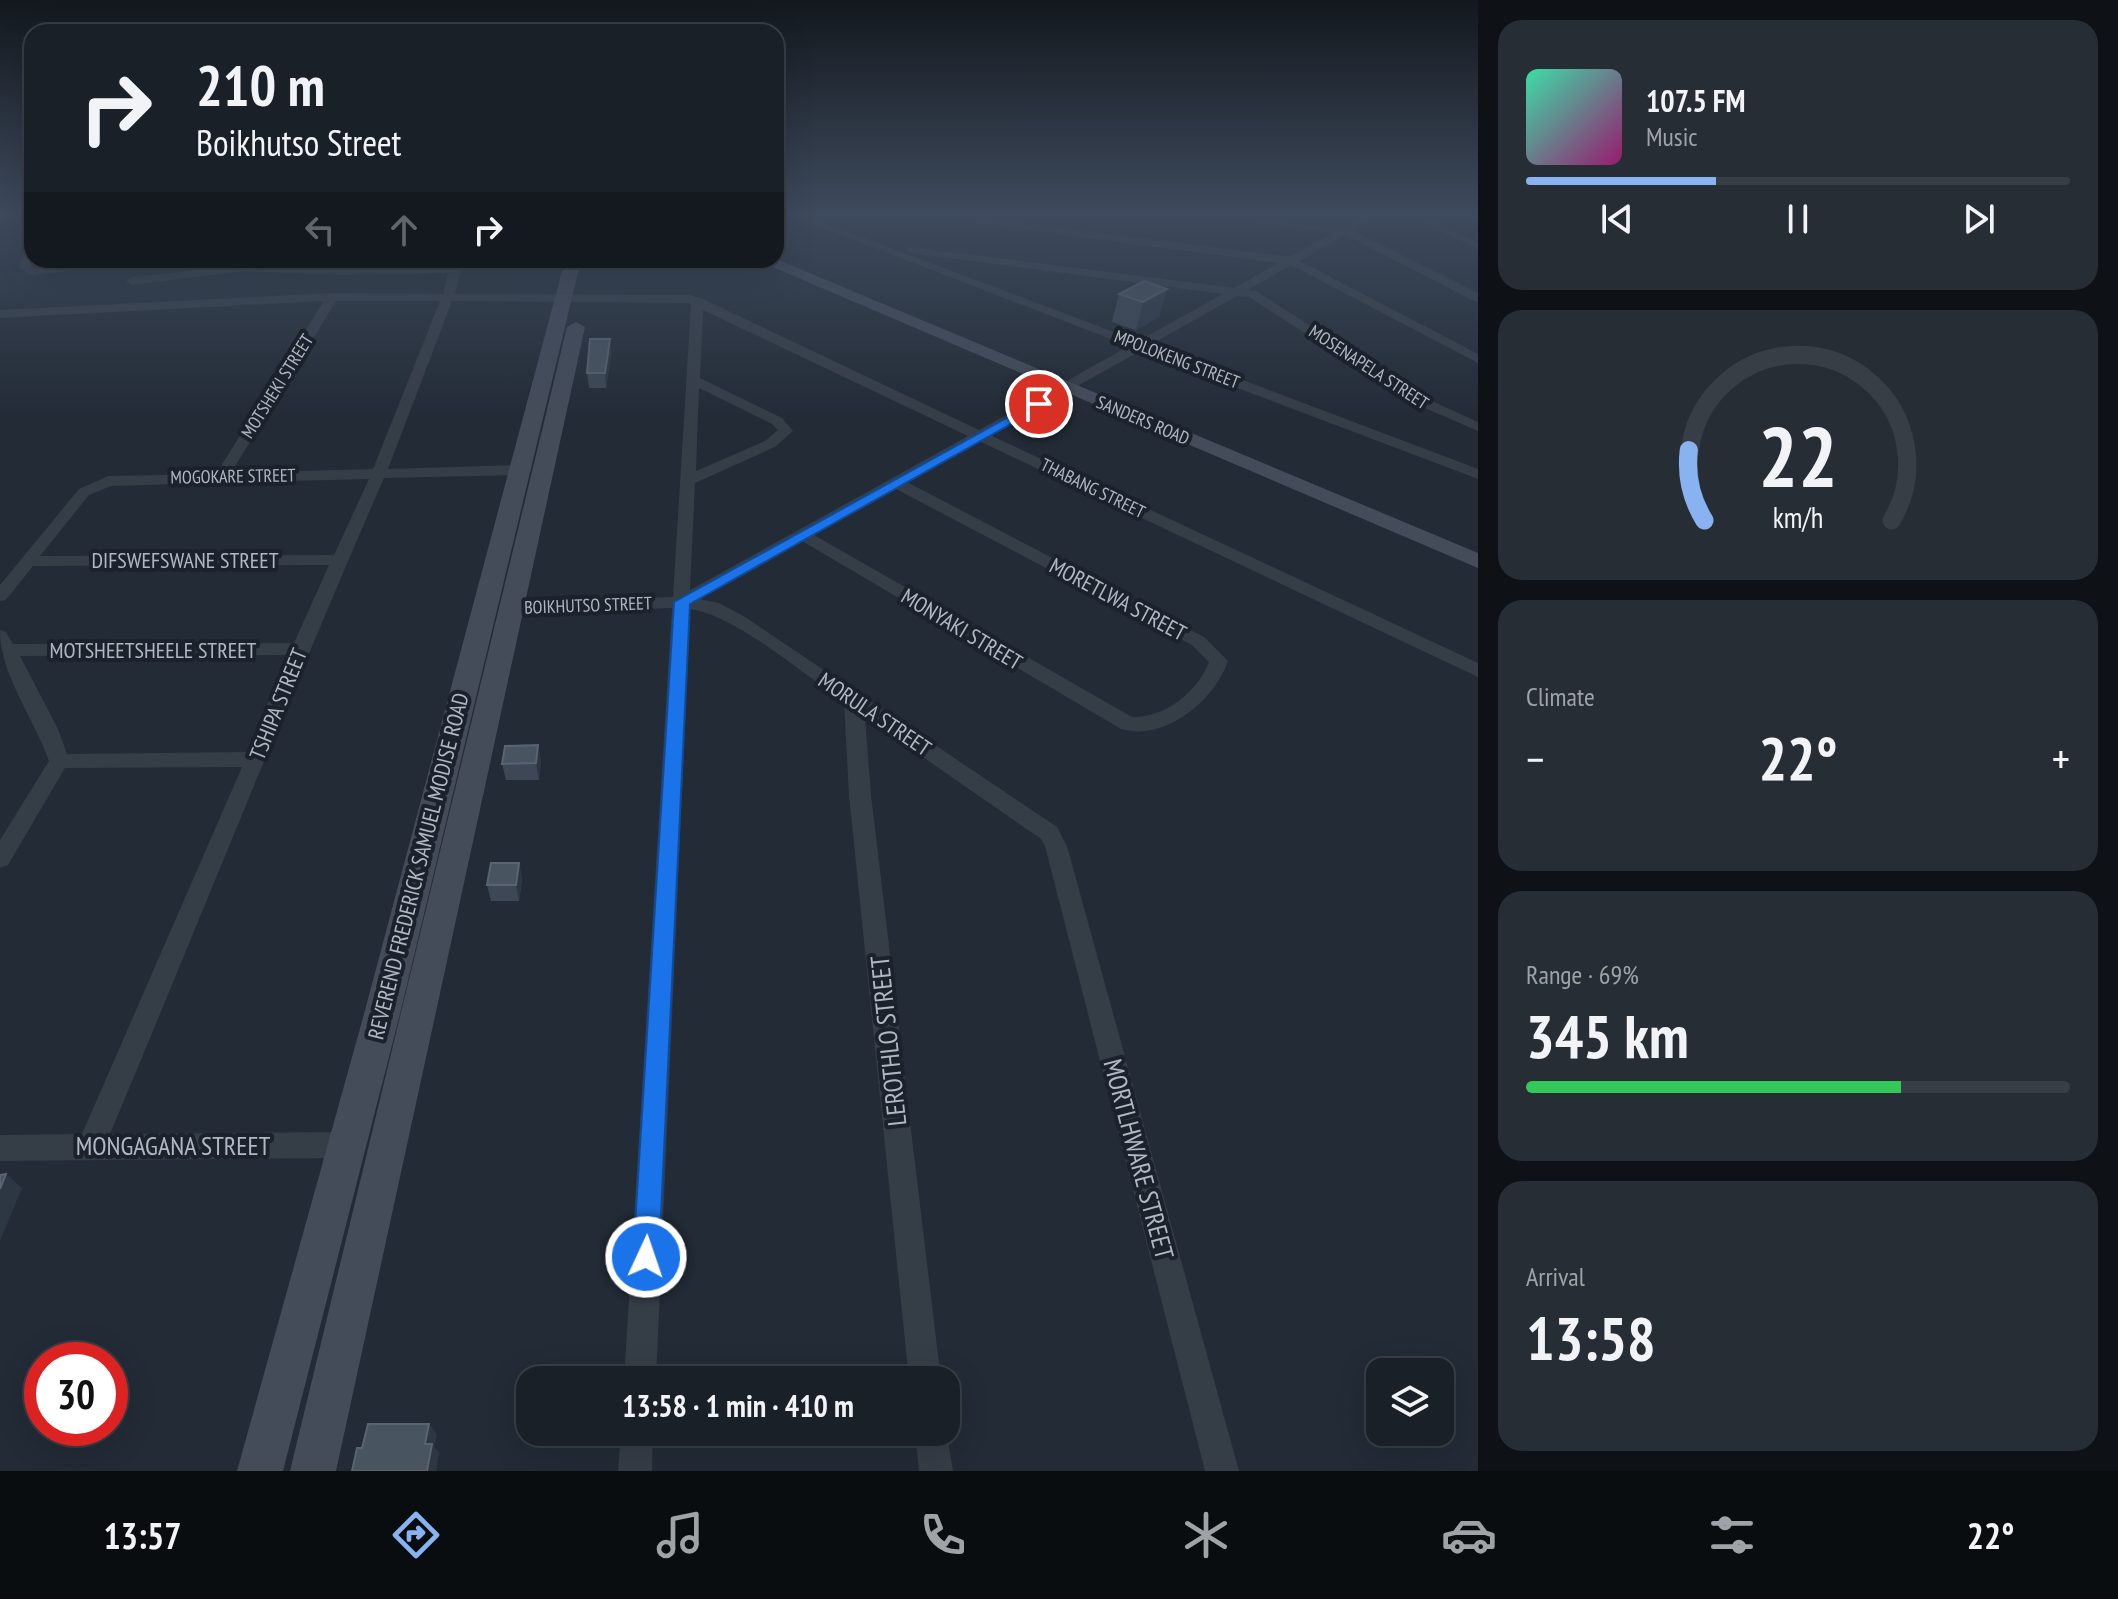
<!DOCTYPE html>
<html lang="en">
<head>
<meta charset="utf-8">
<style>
	:root { --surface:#1a2028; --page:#272d34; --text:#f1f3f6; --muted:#9fa3a8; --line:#383e45; --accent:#88b2f0 }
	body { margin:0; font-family:"PT Sans Narrow",sans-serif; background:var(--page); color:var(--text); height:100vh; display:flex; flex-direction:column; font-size:30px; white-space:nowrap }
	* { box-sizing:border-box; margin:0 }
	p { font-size:26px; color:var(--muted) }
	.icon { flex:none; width:44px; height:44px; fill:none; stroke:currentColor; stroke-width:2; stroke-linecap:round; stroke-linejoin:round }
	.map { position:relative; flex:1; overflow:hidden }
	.panel { display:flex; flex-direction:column; gap:20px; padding:20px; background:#0e1216; width:640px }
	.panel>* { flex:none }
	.banner { position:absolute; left:24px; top:24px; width:760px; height:244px; border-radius:24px; box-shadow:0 8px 32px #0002,0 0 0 2px var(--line); background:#1a2028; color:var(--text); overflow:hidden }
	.controls { position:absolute; left:1366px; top:1358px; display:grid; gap:16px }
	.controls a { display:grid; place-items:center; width:88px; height:88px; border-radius:16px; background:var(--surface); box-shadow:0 8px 32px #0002,0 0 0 2px var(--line); font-size:40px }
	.speed { position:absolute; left:24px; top:1342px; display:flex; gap:16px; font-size:40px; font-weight:700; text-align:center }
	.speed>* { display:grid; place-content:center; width:104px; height:104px; border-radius:50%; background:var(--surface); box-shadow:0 8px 32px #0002,0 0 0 2px var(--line); line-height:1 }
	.speed .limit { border:12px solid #d22; background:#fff; color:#111 }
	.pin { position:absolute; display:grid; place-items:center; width:68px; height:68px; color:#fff; margin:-34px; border:4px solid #fff; border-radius:50%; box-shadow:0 2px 8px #0007 }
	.me { position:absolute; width:88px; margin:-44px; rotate:3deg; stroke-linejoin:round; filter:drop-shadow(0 0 6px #0008) }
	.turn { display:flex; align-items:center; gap:28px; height:168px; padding:0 40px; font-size:36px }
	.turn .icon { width:104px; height:104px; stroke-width:2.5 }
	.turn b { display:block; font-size:56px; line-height:68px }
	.lanes { display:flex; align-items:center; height:76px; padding:0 40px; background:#0003; justify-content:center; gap:40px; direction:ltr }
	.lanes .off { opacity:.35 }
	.big { font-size:60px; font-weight:700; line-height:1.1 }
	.panel .card { flex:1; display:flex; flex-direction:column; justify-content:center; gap:12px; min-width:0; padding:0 28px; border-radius:24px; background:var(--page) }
	.panel .dial { align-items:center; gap:0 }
	.dial svg { height:208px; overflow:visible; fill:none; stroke:var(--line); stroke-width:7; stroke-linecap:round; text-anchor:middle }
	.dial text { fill:var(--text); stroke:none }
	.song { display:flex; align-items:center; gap:24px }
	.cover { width:96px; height:96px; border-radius:12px; background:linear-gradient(135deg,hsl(160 70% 55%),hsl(320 70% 35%)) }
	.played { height:8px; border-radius:4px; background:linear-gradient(90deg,var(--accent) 35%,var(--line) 35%) }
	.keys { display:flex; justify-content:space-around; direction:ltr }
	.heat { display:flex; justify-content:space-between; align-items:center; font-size:44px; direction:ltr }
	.charge { height:12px; border-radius:6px; background:linear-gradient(90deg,#34c759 69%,var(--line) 0) }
	.trip { position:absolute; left:516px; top:1366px; width:444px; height:80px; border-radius:24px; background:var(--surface); box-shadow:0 8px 32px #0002,0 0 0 2px var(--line); font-weight:700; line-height:80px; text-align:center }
	.dock { display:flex; height:128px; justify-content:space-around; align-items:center; background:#0a0d10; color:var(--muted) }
	.dock .icon { width:56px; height:56px }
	.dock .selected { color:var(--accent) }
	.dock b { font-size:36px; color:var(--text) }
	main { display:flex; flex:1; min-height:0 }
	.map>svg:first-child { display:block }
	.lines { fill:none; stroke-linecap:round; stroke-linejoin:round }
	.street { fill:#353d47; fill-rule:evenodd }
	.secondary { fill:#444c5a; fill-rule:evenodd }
	.wall { fill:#3d4755 }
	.shaded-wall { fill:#2d3744 }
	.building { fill:#495461; stroke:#596371; stroke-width:2 }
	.route { fill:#1a73e8; stroke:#114b97; stroke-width:2 }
	.labels { text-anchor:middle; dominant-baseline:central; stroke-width:8; stroke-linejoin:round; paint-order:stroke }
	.far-street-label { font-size:18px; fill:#b0b8c4; stroke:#1b222c }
	.street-label { font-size:22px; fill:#b0b8c4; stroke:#1b222c }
	.near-street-label { font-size:26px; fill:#b0b8c4; stroke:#1b222c }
</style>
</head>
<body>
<main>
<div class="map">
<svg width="1478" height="1471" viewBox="0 0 1478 1471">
	<rect width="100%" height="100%" fill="#222b36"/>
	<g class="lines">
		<path class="street" d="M781,212h14l343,129 85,-47 -312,-41 -6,-3 6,-3 323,41 45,-25 -305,-40 -15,-11h11l7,5 312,40 44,-24 -161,-21c55,-2 110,12 166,15 15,1 28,-15 45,-15l-30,19 125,62v9l-4,-1 -129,-66 -45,26 178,93v9l-187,-98 -43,25 8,1 165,105 57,26v9l-67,-29 -162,-105 -12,-1 -87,49 328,124v10l-338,-128 -150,84 488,228v14l-499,-236 -72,41 297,155 24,24c-13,39 -63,81 -107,68l-319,-188 -102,58 19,4 26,14 312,210 10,19 172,625h-34l-160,-625 -4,-7 -176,-122 6,78 70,585h-32l-60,-585 -5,-93c-41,-28 -107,-86 -154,-93l-34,771h-32l48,-772 -160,6 -9,-6 9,-6 161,-5 18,-293 -3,-1 -236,-2 -64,168 131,-4 8,5 -8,5 -135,3c-94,215 -182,437 -274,656l235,-2 10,4 4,9 -4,9 -10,4 -345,3v-26l82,-1 160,-367 -177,1 -57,97 -8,3v-28l49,-79c-15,-43 -49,-86 -49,-131l6,2 7,12 281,-1 35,-78 -296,1 -27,34 -6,1v-16l79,-96 29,-13 108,-2 108,-173 -324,17v-8l332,-17 111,1 5,-21 -105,2 -100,-4 -111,14 -6,-4 6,-4 111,-12 100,4 107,-3 1,-6h12l-8,34 235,1 11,3 278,132 150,-84zM336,301h104l-67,168 -142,4zM703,310l265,126 -278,154 5,-107 80,-36 18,-16 -11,-13 -82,-40zM699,388l73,36 6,6 -13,11 -69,30zM369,479l-35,76 -294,1 49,-61 22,-9zM896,489l296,156 17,17c-11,30 -45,56 -77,55l-318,-182zM288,655l-40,97 -181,2 -9,-25 -38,-73z
			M1401,212h13l64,30v7z
			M32,242l-1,25 3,1 71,-8h35l-6,3 -102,12 -13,-7 7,-23z
			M946,1429l7,42h-34l-4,-39h31z
			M621,1432h32l-1,39h-34z"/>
		<path class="secondary" d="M776,259l702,294v15l-722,-308z
			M565,260h16l-181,754 -117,457h-46l127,-457z
			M576,322l9,5 -249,1144h-46l277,-1144z"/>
	</g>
	<path class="wall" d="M1167,289l-8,28 -23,13 -24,-8 7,-28z
		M610,339l1,14 -5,35h-17l-2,-15z
		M538,745l3,17 -2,18h-33l-4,-16z
		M519,863l3,16 -3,22h-28l-4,-16z"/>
	<path class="shaded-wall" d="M1167,289l-8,28 -23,13 7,-28z
		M610,339l1,14 -5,35 -1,-15z
		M538,745l3,17 -2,18 -3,-17z
		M519,863l3,16 -3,22 -3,-16z
		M6,1174l16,14 -22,53v-52z
		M429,1424l8,10 -3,13 5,6 -3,18h-9l-2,-27z"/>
	<path class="building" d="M1144,281l23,8 -24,13 -24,-8z
		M590,339h20l-5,34h-18z
		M538,745l-2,18 -34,1 3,-18z
		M491,863h28l-3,22h-29z
		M6,1174l-6,15v-14z
		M368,1424h61l-4,20h7l-5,27h-75l5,-23h5z"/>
	<linearGradient id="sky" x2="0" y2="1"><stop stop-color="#13181e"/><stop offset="0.51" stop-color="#3e4a5d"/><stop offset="1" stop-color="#3e4a5d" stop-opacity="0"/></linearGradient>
	<rect width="1478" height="418" fill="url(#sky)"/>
	<path class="route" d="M1039,400l4,1v5l-353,198 -31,653 -3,10 -10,4 -10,-4 -3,-10 41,-655z"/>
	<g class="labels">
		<g class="far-street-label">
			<text transform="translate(1177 359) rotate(21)">MPOLOKENG STREET</text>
			<text transform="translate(1369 367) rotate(33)">MOSENAPELA STREET</text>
			<text transform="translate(277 386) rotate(-58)">MOTSHEKI STREET</text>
			<text transform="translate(1143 420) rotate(23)">SANDERS ROAD</text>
			<text transform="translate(233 476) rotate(-1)">MOGOKARE STREET</text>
			<text transform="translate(1093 488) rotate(26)">THABANG STREET</text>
			<text transform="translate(588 605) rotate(-2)">BOIKHUTSO STREET</text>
		</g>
		<g class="street-label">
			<text x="185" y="560">DIFSWEFSWANE STREET</text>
			<text transform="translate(1118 599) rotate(28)">MORETLWA STREET</text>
			<text transform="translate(962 629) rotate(31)">MONYAKI STREET</text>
			<text x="153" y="650">MOTSHEETSHEELE STREET</text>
			<text transform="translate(278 704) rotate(-68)">TSHIPA STREET</text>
			<text transform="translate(875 714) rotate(34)">MORULA STREET</text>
			<text transform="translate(418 866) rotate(-76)">REVEREND FREDERICK SAMUEL MODISE ROAD</text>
		</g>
		<g class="near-street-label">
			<text transform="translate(888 1041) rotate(-96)">LEROTHLO STREET</text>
			<text x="173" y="1145">MONGAGANA STREET</text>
			<text transform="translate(1139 1159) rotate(75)">MORTLHWARE STREET</text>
		</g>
	</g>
</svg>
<div class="controls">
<a><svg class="icon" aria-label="layers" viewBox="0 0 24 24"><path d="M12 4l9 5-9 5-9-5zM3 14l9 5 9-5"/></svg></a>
</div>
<div class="speed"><div class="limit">30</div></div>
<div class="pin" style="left:1039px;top:404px;background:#d93025"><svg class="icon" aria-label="arrive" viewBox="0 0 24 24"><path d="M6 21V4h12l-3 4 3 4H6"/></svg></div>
<svg class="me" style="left:646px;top:1257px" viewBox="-20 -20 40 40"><circle r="17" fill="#1a73e8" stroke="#fff" stroke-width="3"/><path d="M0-11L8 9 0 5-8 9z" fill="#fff"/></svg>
<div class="trip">13:58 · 1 min · 410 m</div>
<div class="banner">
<div class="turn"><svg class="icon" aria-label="right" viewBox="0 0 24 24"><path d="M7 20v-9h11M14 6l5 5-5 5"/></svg><div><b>210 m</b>Boikhutso Street</div></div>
<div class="lanes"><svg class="icon off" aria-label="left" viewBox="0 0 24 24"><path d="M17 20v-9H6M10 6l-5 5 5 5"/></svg><svg class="icon off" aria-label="ahead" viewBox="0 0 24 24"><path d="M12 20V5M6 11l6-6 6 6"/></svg><svg class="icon" aria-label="right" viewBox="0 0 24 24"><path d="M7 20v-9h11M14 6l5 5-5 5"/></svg></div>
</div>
</div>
<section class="panel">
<div class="card">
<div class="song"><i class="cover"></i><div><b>107.5 FM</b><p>Music</p></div></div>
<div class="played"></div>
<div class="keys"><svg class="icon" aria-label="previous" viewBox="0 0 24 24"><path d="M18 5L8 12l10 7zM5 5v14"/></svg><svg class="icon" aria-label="pause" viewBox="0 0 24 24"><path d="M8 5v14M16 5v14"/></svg><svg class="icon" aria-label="next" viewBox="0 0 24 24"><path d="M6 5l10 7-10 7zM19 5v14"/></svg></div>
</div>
<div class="card dial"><svg viewBox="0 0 100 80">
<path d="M14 69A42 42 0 1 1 86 69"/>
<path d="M14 69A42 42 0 0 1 8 42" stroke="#88b2f0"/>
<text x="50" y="56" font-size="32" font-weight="700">22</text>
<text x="50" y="72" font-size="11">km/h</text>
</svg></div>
<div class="card"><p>Climate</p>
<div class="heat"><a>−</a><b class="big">22°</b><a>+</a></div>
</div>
<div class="card"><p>Range · 69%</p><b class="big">345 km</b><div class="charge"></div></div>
<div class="card"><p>Arrival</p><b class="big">13:58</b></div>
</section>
</main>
<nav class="dock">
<b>13:57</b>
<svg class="icon selected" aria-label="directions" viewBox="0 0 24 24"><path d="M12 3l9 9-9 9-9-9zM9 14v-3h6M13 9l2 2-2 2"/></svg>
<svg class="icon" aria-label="music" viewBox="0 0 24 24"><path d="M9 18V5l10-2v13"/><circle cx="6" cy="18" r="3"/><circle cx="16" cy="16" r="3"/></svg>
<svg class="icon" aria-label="phone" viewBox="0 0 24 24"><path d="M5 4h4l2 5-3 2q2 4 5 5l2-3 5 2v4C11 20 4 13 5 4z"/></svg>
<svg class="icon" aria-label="climate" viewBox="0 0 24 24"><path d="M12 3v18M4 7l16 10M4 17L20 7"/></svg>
<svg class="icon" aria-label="car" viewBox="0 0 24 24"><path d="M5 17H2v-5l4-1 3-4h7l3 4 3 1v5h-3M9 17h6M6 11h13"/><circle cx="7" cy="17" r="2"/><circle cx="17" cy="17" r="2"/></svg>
<svg class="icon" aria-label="filters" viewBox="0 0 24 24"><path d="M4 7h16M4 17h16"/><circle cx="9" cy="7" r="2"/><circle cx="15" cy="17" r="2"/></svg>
<b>22°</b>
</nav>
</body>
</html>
